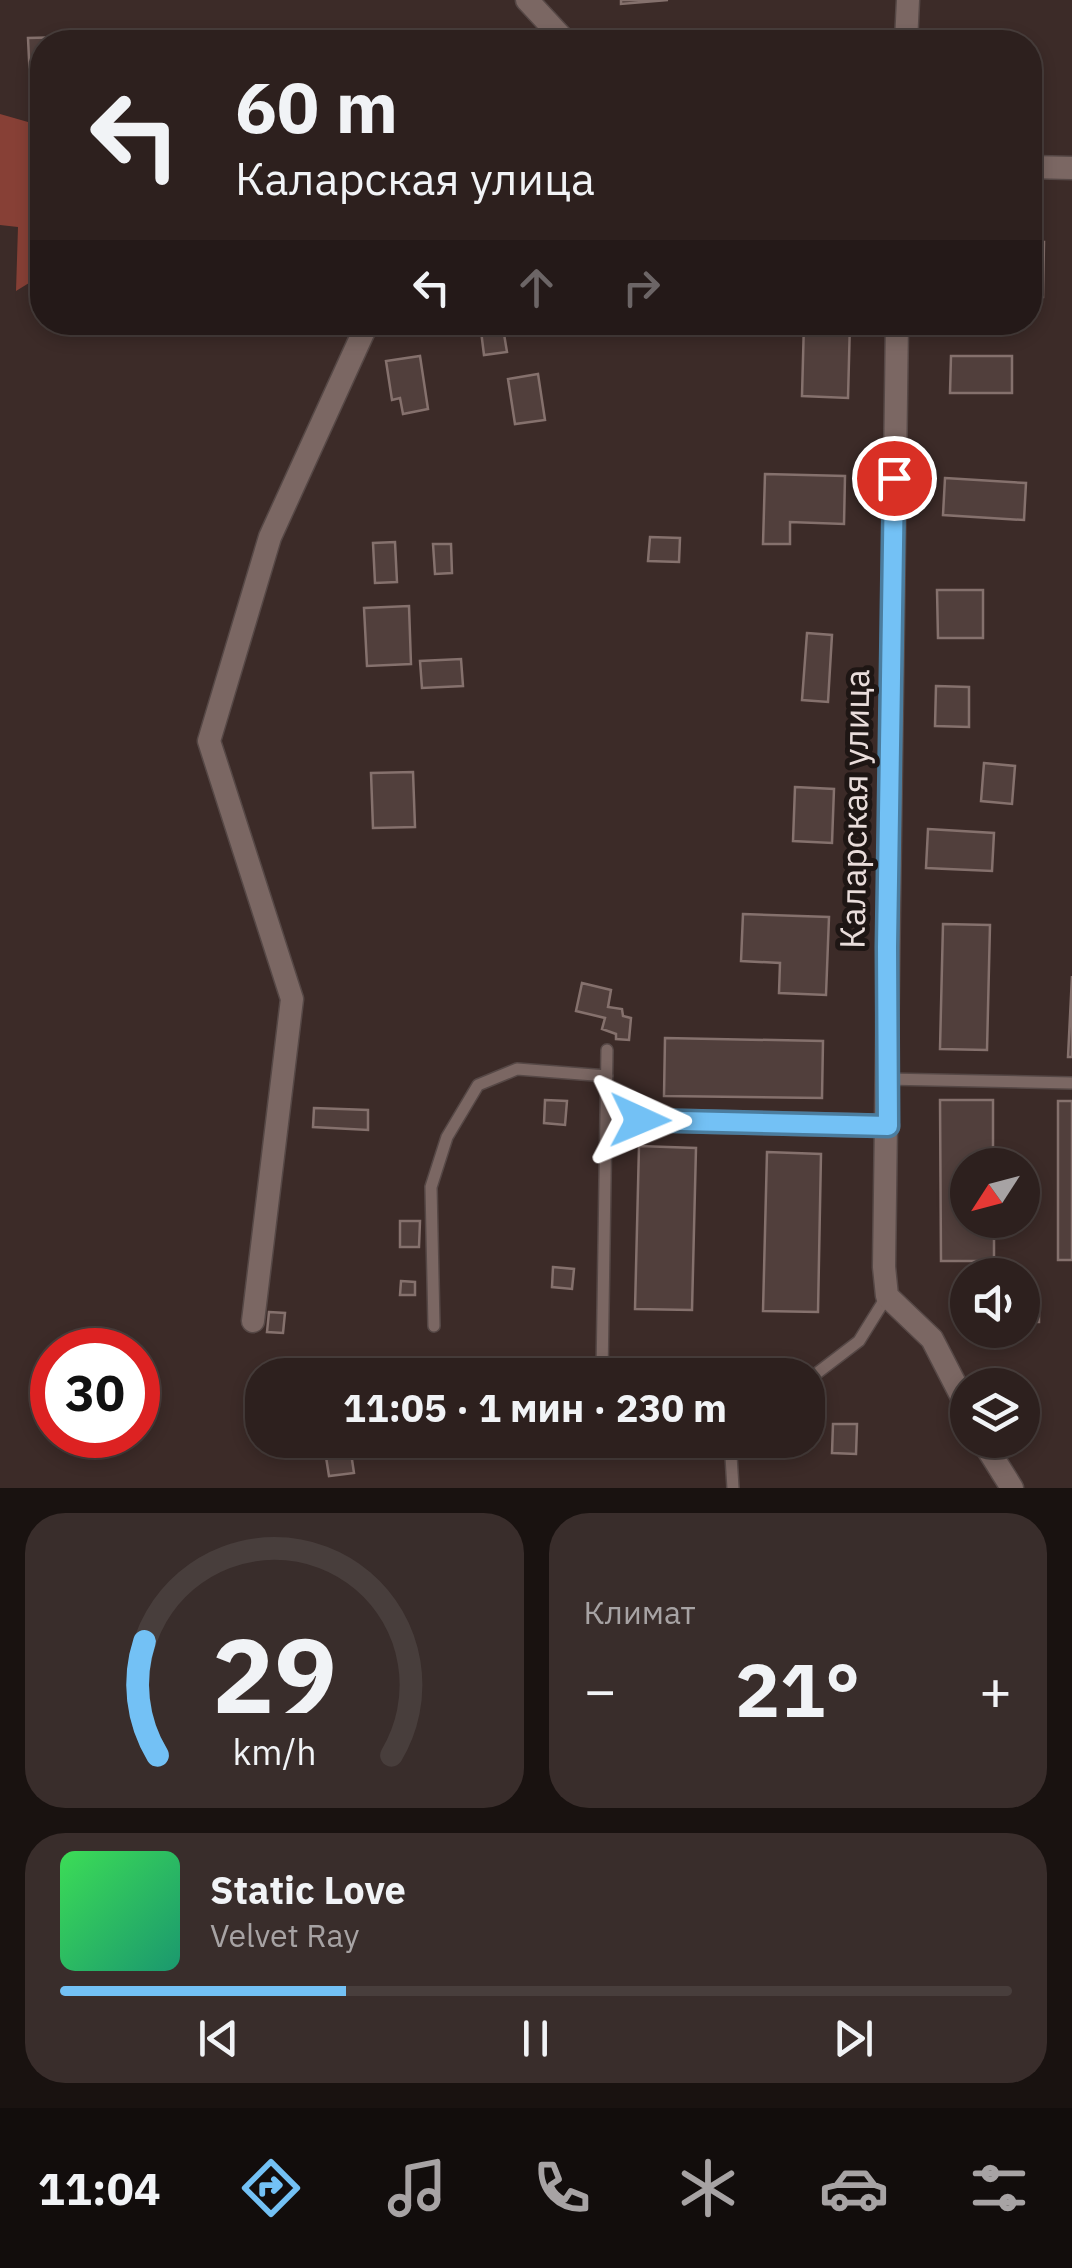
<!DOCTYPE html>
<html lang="ru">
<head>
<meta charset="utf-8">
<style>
	:root { --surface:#2d201e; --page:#392d2b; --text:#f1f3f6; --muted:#a7a3a4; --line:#483e3c; --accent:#73c1f5 }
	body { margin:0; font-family:"IBM Plex Sans",sans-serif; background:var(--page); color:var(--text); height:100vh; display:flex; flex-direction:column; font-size:38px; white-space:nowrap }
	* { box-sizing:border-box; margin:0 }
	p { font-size:32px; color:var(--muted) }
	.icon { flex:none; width:55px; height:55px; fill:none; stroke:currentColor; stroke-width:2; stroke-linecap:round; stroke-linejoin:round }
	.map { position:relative; height:1488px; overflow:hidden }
	.side { display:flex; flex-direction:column; gap:25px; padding:25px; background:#191210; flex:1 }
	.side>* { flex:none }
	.top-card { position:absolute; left:30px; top:30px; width:1012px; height:305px; border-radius:40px; box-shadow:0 5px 15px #0003,0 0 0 2px var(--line); background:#2d201e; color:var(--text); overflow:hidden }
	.needle { width:65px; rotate:234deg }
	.fabs { position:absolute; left:950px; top:1148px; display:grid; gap:20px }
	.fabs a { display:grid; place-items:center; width:90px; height:90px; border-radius:50%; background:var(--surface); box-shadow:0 5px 15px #0003,0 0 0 2px var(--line); font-size:50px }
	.speed { position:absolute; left:30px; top:1328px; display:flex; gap:20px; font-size:50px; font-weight:700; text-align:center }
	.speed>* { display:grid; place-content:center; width:130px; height:130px; border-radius:50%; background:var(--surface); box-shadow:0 5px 15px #0003,0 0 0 2px var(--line); line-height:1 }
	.speed .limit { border:15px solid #d22; background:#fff; color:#111 }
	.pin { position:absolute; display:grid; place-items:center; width:85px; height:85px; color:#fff; margin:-42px; border:5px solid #fff; border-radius:50%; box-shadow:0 2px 10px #0007 }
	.me { position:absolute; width:110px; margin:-55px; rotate:91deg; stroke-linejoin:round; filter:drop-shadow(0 0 8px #0008) }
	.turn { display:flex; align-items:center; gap:35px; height:210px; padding:0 40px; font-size:45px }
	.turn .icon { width:130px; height:130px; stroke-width:2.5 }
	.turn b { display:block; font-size:70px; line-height:85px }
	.lanes { display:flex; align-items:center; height:95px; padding:0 40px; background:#0003; justify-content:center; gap:50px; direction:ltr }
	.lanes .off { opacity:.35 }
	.big { font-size:75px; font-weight:700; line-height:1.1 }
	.side .widget { flex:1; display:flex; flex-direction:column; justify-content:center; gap:15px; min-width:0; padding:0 35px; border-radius:40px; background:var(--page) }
	.side .dial { align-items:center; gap:0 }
	.dial svg { height:260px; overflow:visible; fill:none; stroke:var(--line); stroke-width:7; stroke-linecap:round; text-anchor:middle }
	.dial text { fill:var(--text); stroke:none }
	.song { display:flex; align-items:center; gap:30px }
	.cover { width:120px; height:120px; border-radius:15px; background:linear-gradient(135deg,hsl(130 70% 55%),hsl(160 70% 35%)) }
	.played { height:10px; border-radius:5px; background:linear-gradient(90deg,var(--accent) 30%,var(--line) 30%) }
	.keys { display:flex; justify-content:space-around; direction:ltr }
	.heat { display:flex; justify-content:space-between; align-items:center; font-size:55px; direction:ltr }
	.side .tiles { flex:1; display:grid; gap:25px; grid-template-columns:1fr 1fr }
	.widget:last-child { grid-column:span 2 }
	.trip { position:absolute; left:245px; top:1358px; width:580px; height:100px; border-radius:40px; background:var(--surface); box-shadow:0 5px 15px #0003,0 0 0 2px var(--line); font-weight:700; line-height:100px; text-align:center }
	.tabs { display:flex; height:160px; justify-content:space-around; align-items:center; background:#120d0c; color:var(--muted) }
	.tabs .icon { width:70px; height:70px }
	.tabs .current { color:var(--accent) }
	.tabs b { font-size:45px; color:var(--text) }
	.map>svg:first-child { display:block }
	.green { fill:#874036 }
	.building { fill:#513f3c; stroke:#85716d; stroke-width:2.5 }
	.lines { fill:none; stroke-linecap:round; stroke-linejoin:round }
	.lane-casing { stroke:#564846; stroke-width:14 }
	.street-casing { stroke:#564846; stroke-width:25 }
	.lane { stroke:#7b6763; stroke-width:11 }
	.street { stroke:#7b6763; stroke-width:22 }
	.route-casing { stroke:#4b7d9f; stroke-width:25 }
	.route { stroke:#73c1f5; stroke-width:18 }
	.labels { text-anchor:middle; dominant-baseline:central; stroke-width:10; stroke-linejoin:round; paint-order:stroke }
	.street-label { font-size:35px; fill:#e9dddb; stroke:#1e1614 }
</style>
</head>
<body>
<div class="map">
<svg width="1072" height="1488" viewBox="0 0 1072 1488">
	<rect width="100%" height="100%" fill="#3c2b28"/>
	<path class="green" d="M0,114l42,12v149l-26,16 2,-64 -18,-2z"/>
	<path class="building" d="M621,0h47l-47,4z
		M68,37v5h-26v37l-12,1 -2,-42z
		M1030,242h14l-1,55h-13z
		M804,322h46l-2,76 -46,-2z
		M503,328l4,24 -23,3 -3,-24z
		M420,356l8,53 -25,5 -3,-16 -8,2 -6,-39z
		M951,356h61v37h-62z
		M538,374l7,46 -30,4 -7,-45z
		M765,474l80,2 -1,48 -54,-2v22h-27z
		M945,478l81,5 -2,37 -81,-5z
		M650,537l30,1 -1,24 -31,-1z
		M395,542l2,40 -22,1 -2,-40z
		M433,544h18l1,29 -17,1z
		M937,590h46v48h-45z
		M409,606l2,58 -44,2 -3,-58z
		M807,633l25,2 -4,67 -26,-2z
		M461,659l2,27 -41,2 -2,-27z
		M936,686l33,1v40l-34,-1z
		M984,763l31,3 -3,38 -31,-3z
		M413,772l2,55 -42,1 -2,-55z
		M795,787l39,2 -2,54 -39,-2z
		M928,829l66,4 -2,38 -66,-3z
		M743,914l86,3 -3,78 -47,-2 1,-30 -39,-2z
		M943,924l47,1 -3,125 -47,-1z
		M1072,976v81h-4z
		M582,983l29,7 -3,17 14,2 1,7 8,2 -2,22 -13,-1v-5l-14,-5 3,-11 -29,-7z
		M665,1038l158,3 -1,57 -158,-2z
		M545,1100l22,1 -2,24 -21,-2z
		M940,1100h53v65h-25v55h26v41h-53z
		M1058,1101h14v159h-14z
		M314,1108l54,2v20l-55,-3z
		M639,1146l57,2 -4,162 -57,-1z
		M767,1152l54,2 -3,158 -55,-1z
		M400,1221h20l-1,26h-19z
		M553,1267l21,2 -2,20 -20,-2z
		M401,1281l14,1v13h-15z
		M1022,1300h17v22h-17z
		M269,1312l16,1 -2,20 -16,-1z
		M252,1377h10v34h-10z
		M1031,1394l3,25 -12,1v-25z
		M833,1424h24l-1,30 -24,-1z
		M536,1440h33l2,9 -34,3z
		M351,1453l3,20 -25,3 -3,-19z"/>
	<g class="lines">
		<g class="lane-casing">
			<path id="lane" d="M886,1079l186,4
				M434,1326l-3,-139 16,-50 31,-52 39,-16 90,7
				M602,1375l5,-325
				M808,1380l51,-39 28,-45
				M620,1440l1,3 10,-3
				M730,1440l3,48"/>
		</g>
		<g class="street-casing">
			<path id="street" d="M527,0l39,42
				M906,42l2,-42
				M1030,167l42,1
				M897,322l-13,945 3,29 45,43 36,70
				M639,1120l249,6
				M253,1321l39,-322 -83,-258 61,-204 98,-215
				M982,1440l30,48"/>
		</g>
		<use href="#lane" class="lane"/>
		<use href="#street" class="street"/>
	</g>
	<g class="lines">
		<g class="route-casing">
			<path id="route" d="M640,1120l248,6 -1,-179 7,-469"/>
		</g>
		<use href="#route" class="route"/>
	</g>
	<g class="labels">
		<g class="street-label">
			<text transform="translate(854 809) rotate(-89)">Каларская улица</text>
		</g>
	</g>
</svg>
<div class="fabs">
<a><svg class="needle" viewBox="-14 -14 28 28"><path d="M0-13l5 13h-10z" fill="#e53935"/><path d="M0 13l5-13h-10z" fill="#a7a3a4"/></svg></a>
<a><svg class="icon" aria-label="sound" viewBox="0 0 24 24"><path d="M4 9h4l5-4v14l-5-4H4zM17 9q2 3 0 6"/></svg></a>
<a><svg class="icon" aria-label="layers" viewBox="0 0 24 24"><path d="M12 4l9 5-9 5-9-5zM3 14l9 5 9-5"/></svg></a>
</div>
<div class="speed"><div class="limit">30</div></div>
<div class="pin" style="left:894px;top:478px;background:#d93025"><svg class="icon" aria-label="arrive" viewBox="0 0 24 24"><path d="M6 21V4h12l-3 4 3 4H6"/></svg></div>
<svg class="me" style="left:640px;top:1120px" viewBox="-20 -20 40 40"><path d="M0-17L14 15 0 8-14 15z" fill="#73c1f5" stroke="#fff" stroke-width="4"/></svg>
<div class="trip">11:05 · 1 мин · 230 m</div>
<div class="top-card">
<div class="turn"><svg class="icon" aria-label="left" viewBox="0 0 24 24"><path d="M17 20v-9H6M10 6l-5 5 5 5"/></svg><div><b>60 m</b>Каларская улица</div></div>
<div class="lanes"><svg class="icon" aria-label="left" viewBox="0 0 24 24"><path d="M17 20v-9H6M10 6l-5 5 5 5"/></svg><svg class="icon off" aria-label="ahead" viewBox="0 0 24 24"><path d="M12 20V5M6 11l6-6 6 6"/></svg><svg class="icon off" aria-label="right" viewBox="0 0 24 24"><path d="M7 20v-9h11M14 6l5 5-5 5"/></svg></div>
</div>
</div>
<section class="side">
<div class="tiles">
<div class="widget dial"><svg viewBox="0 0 100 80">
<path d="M14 69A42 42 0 1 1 86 69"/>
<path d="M14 69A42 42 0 0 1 10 34" stroke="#73c1f5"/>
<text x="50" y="56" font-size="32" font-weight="700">29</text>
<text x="50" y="72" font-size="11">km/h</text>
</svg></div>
<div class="widget"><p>Климат</p>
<div class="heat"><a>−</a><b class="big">21°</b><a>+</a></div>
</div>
<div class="widget">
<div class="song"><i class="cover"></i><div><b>Static Love</b><p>Velvet Ray</p></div></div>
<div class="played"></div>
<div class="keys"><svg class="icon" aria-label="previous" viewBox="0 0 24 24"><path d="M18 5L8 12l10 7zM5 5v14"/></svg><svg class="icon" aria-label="pause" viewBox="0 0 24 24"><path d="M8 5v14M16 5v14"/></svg><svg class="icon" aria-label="next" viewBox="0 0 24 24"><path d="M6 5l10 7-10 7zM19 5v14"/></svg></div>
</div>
</div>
</section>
<nav class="tabs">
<b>11:04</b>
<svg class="icon current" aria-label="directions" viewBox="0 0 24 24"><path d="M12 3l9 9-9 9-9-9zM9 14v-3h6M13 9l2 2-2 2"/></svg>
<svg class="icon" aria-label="music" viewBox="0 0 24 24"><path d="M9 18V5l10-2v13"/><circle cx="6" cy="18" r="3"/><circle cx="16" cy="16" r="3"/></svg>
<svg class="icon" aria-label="phone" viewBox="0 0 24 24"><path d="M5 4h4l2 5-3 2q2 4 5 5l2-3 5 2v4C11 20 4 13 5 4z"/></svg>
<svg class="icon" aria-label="climate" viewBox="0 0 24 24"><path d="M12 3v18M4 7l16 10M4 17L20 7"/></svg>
<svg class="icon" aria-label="car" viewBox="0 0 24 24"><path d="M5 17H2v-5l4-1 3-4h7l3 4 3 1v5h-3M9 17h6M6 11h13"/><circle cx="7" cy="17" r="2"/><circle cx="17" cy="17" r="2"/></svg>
<svg class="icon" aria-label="filters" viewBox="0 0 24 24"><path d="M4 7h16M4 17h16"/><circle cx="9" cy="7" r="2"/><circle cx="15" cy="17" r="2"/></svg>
</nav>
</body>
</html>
